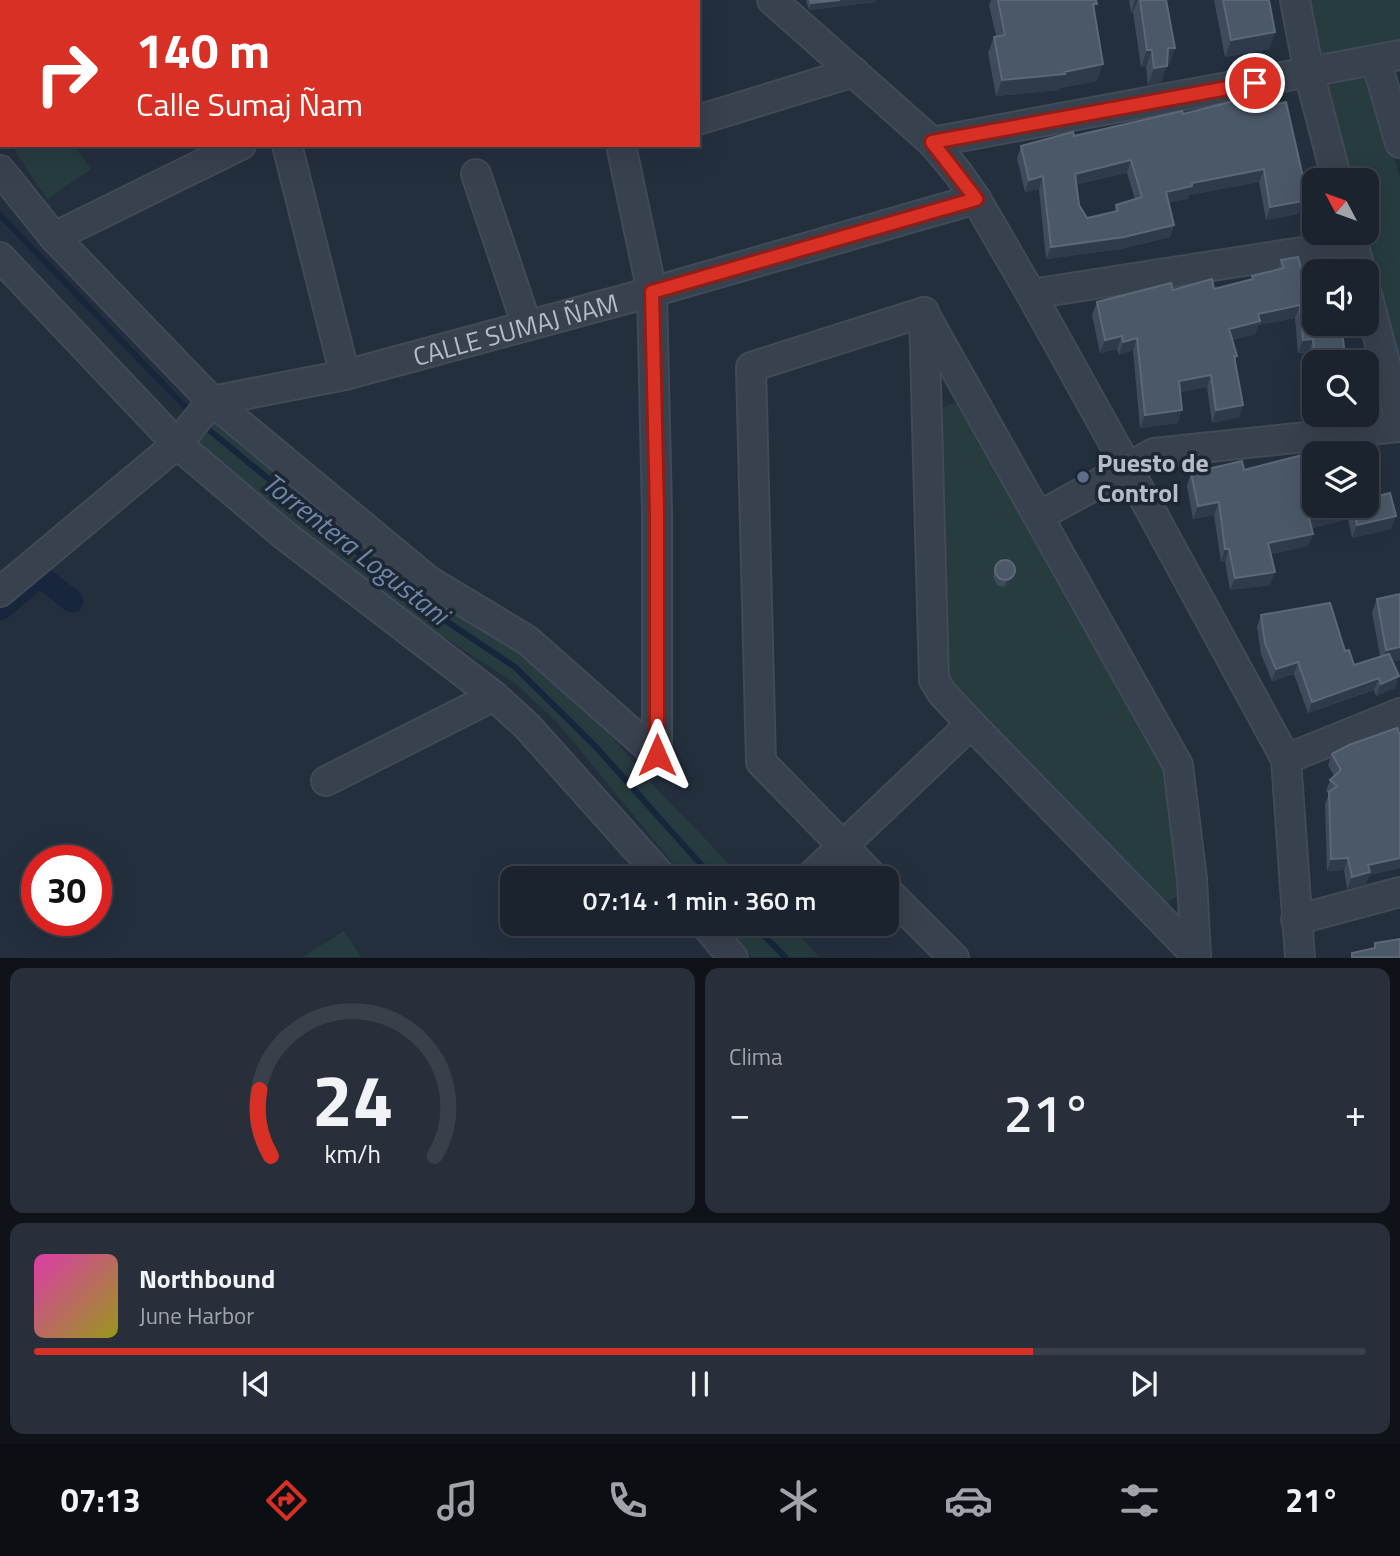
<!DOCTYPE html>
<html lang="es">
<head>
<meta charset="utf-8">
<style>
	:root { --surface:#1b232e; --page:#282f3a; --text:#f1f3f6; --muted:#a0a4aa; --line:#39404a; --accent:#d93025 }
	body { margin:0; font-family:"Titillium Web",sans-serif; background:var(--page); color:var(--text); height:100vh; display:flex; flex-direction:column; font-size:26px; white-space:nowrap }
	* { box-sizing:border-box; margin:0 }
	p { font-size:23px; color:var(--muted) }
	.icon { flex:none; width:38px; height:38px; fill:none; stroke:currentColor; stroke-width:2; stroke-linecap:round; stroke-linejoin:round }
	.map { position:relative; height:958px; overflow:hidden }
	.drawer { display:flex; flex-direction:column; gap:10px; padding:10px; background:#0f1319; flex:1 }
	.drawer>* { flex:none }
	.top-card { position:absolute; left:0px; top:0px; width:700px; height:147px; box-shadow:0 7px 28px #0002,0 0 0 2px var(--line); background:#d93025; color:#fff; overflow:hidden }
	.needle { width:46px; rotate:311deg }
	.controls { position:absolute; left:1302px; top:168px; display:grid; gap:14px }
	.controls a { display:grid; place-items:center; width:77px; height:77px; border-radius:14px; background:var(--surface); box-shadow:0 7px 28px #0002,0 0 0 2px var(--line); font-size:35px }
	.speed { position:absolute; left:21px; top:845px; display:flex; gap:14px; font-size:35px; font-weight:700; text-align:center }
	.speed>* { display:grid; place-content:center; width:91px; height:91px; border-radius:50%; background:var(--surface); box-shadow:0 7px 28px #0002,0 0 0 2px var(--line); line-height:1 }
	.speed .limit { border:10px solid #d22; background:#fff; color:#111 }
	.pin { position:absolute; display:grid; place-items:center; width:60px; height:60px; color:#fff; margin:-30px; border:4px solid #fff; border-radius:50%; box-shadow:0 2px 7px #0007 }
	.me { position:absolute; width:77px; margin:-38px; rotate:0deg; stroke-linejoin:round; filter:drop-shadow(0 0 5px #0008) }
	.turn { display:flex; align-items:center; gap:24px; height:147px; padding:0 21px; font-size:32px }
	.turn .icon { width:91px; height:91px; stroke-width:2.5 }
	.turn b { display:block; font-size:49px; line-height:60px }
	.big { font-size:52px; font-weight:600; line-height:1.1 }
	.drawer .widget { flex:1; display:flex; flex-direction:column; justify-content:center; gap:10px; min-width:0; padding:0 24px; border-radius:14px; background:var(--page) }
	.drawer .dial { align-items:center; gap:0 }
	.dial svg { height:182px; overflow:visible; fill:none; stroke:var(--line); stroke-width:7; stroke-linecap:round; text-anchor:middle }
	.dial text { fill:var(--text); stroke:none }
	.song { display:flex; align-items:center; gap:21px }
	.cover { width:84px; height:84px; border-radius:10px; background:linear-gradient(135deg,hsl(320 70% 55%),hsl(60 70% 35%)) }
	.played { height:7px; border-radius:4px; background:linear-gradient(90deg,var(--accent) 75%,var(--line) 75%) }
	.keys { display:flex; justify-content:space-around; direction:ltr }
	.heat { display:flex; justify-content:space-between; align-items:center; font-size:38px; direction:ltr }
	.drawer .tiles { flex:1; display:grid; gap:10px; grid-template-columns:1fr 1fr }
	.widget:last-child { grid-column:span 2 }
	.trip { position:absolute; left:500px; top:866px; width:399px; height:70px; border-radius:14px; background:var(--surface); box-shadow:0 7px 28px #0002,0 0 0 2px var(--line); font-weight:600; line-height:70px; text-align:center }
	.tab-bar { display:flex; height:112px; justify-content:space-around; align-items:center; background:#0b0e12; color:var(--muted) }
	.tab-bar .icon { width:49px; height:49px }
	.tab-bar .selected { color:var(--accent) }
	.tab-bar b { font-size:32px; color:var(--text) }
	.map>svg:first-child { display:block }
	.green { fill:#263c3f }
	.lines { fill:none; stroke-linecap:round; stroke-linejoin:round }
	.stream { stroke:#17263c; stroke-width:6 }
	.canal { stroke:#17263c; stroke-width:23 }
	.minor-casing { stroke:#414a57; stroke-width:32 }
	.minor { stroke:#38414e; stroke-width:28 }
	.wall { fill:#3f4b5c; fill-rule:evenodd }
	.shaded-wall { fill:#2f3b4b }
	.building { fill:#4b5868; stroke:#5c6777; stroke-width:2; fill-rule:evenodd }
	.route-casing { stroke:#8d1f18; stroke-width:18 }
	.route { stroke:#d93025; stroke-width:12 }
	.service-dot { fill:#5c6f8a; stroke:#1d2633; stroke-width:2.5 }
	.labels { text-anchor:middle; dominant-baseline:central; stroke-width:7; stroke-linejoin:round; paint-order:stroke }
	.street-label { font-size:26px; fill:#b4bcc9; stroke:#1d2633 }
	.poi-label { font-size:26px; font-weight:bold; fill:#b4bcc9; stroke:#1d2633; text-anchor:start }
	.water-label { font-size:28px; font-style:italic; fill:#6d86a8; stroke:#1d2633 }
</style>
</head>
<body>
<div class="map">
<svg width="1400" height="958" viewBox="0 0 1400 958">
	<rect width="100%" height="100%" fill="#242f3e"/>
	<path class="green" d="M1307,0h93v46l-81,13z
		M1368,75l6,9 26,95v197l-38,-143h5v-53h-19l-22,-94 9,-9z
		M11,145h63l17,24 -44,30z
		M953,404h9l211,371 6,120 -11,7h-10l-211,-214 -9,-273 6,-8z
		M220,418l310,237 57,52 62,74 94,97h-58l-127,-155 -42,-39 -120,-78 -174,-139 -22,-23v-11l10,-11z
		M722,924h66l32,33h-69z
		M344,931l17,26h-59z"/>
	<g class="lines">
		<path class="stream" d="M0,215l193,200
			M203,425l192,158 33,26 87,58 81,80 117,131
			M753,924l33,34"/>
		<path class="canal" d="M0,609l40,-33 32,25"/>
		<g class="minor-casing">
			<g id="minor">
				<path d="M224,0v2"/>
				<path d="M580,0v2"/>
				<path d="M772,0l160,142 26,31 18,26 55,95 96,173 159,292 14,199"/>
				<path d="M1295,0l14,73 28,107"/>
				<path d="M147,2l4,-2"/>
				<path d="M542,2l4,-2"/>
				<path d="M1376,60l24,83"/>
				<path d="M0,70l2,-1"/>
				<path d="M698,120l156,-48"/>
				<path d="M932,142l468,-87"/>
				<path d="M287,145l58,230"/>
				<path d="M621,145l31,147 5,221v242"/>
				<path d="M0,170l54,67 158,164 217,180 98,59 130,115"/>
				<path d="M476,174l51,152"/>
				<path d="M1350,233l11,38"/>
				<path d="M54,237l187,-92"/>
				<path d="M0,257l177,187 106,90 211,162 33,30 136,152"/>
				<path d="M1031,294l323,-50"/>
				<path d="M1367,294l33,126"/>
				<path d="M924,312l10,368 8,13 29,31 225,231"/>
				<path d="M925,315l253,450 14,114 4,79"/>
				<path id="s1" d="M212,401l133,-26 307,-83 324,-93"/>
				<path d="M1039,516l115,-63 246,-26"/>
				<path d="M0,592l177,-148 35,-43"/>
				<path d="M1286,759l114,-46"/>
				<path d="M326,781l168,-85"/>
				<path d="M809,878l162,-154"/>
				<path d="M874,878l-113,-116 -10,-395 173,-55"/>
				<path d="M887,891l67,67"/>
				<path d="M1296,920l104,-28"/>
				<path d="M705,924l28,34"/>
			</g>
		</g>
		<use href="#minor" class="minor"/>
	</g>
	<path class="wall" d="M806,0h70l-1,2 -66,8z
		M991,0h105l-2,11 3,70 -37,7 -1,2 -63,6 -8,-43 6,-16 2,-1 -7,-31z
		M1129,0h37l9,48 -6,17h-2l-6,18 -13,2 -2,-18h-5l-8,-55 -2,1z
		M1214,0h56l-1,3 6,29 -6,17 -44,8z
		M1236,91l23,17 46,78 -3,10 1,5 -5,13 -32,6 -7,-38 -70,13 -1,4 -19,3 5,23 -4,12 -50,12 -74,10 -7,-70 -14,3 -8,-34 4,-12 162,-32 49,-12zM1127,173l8,26 -19,6 -2,7 -27,6 -8,-13 -3,-21z
		M1281,260l22,15 46,87h-35v35l-2,1 -3,-46 -11,1 -3,-35 -37,7 -3,9 -23,6 5,16 -2,6 8,43 -4,12 -27,6 -5,-36 -27,5 -2,31 -38,5 -7,-78 -14,5 -2,-6 -17,4 -8,-38 5,-13 76,-12 41,-1 37,-9 1,-4 26,-6z
		M1244,470l126,28 21,31 -39,9 -4,-19 -36,9 1,6 -5,12 -37,8 -1,31 -40,5 -5,-29 -4,1 -7,-47 -21,4 -6,-33 4,-13z
		M998,563l12,21 -6,3 -7,-2 -4,-8z
		M1400,594v66l-8,1 3,27 -19,8 -2,-6 -66,23 -14,-39 -22,7 -11,-27 -4,-27 4,-12 84,36 9,14 26,-9 -8,-44 5,-13z
		M1400,735v133l-31,7 -3,9 -19,5 -3,-19 -17,1 -2,-67 4,-10 -3,-3 4,-11 4,-4 -6,-11 4,-11z"/>
	<path class="shaded-wall" d="M840,0h36l-1,2 -66,8 2,-7z
		M1135,0h3l-5,12 -2,1z
		M1275,32l-6,17 -44,8 6,-17z
		M1168,48h7l-6,17h-7z
		M1147,50h5l-6,17h-5z
		M1103,64l-6,17 -37,7 -1,2 -63,6 6,-16 62,-8z
		M1167,66l-6,17 -13,2 6,-17z
		M1131,160l-4,13 -57,13 5,-12z
		M1264,169l-5,13 -70,13 -1,4 -26,5 4,-12 26,-9z
		M1043,176l-4,13 -14,3 4,-12z
		M1303,201l-5,13 -32,6 4,-13z
		M1174,225l-4,12 -50,12 -74,10 5,-12z
		M1300,305l-5,13 -37,7 -3,9 -31,8 5,-13 29,-15z
		M1122,336l-5,13 -17,4 5,-13z
		M1137,338l-4,12 -14,5 4,-13z
		M1313,339l-4,13 -11,1 5,-13z
		M1211,375l-4,12 -32,6 4,-12z
		M1243,405l-4,12 -27,6 4,-13z
		M1182,410l-4,13 -38,5 5,-13z
		M1219,502l-5,13 -21,4 5,-13z
		M1353,506l-5,13 -44,11 5,-12z
		M1396,516l-5,13 -39,9 5,-13z
		M1313,534l-5,12 -45,10 5,-13z
		M1225,549h4l-4,12 -4,1z
		M1015,571l-5,13 -6,3 3,-7z
		M1275,572l-5,13 -40,5 5,-12z
		M1400,647v13l-19,4 5,-14z
		M1298,662l-4,12 -22,7 4,-12z
		M1399,676l-4,12 -19,8 5,-12z
		M1379,678l-5,12 -66,23 4,-11z
		M1348,858l-4,12 -17,1 4,-12z
		M1400,858v10l-31,7 -3,9 -19,5 5,-12 16,-12z"/>
	<path class="building" d="M810,0h30l-29,3z
		M998,0h98l1,4h-4l10,60 -39,8 1,2 -63,6 -8,-43 11,-2z
		M1140,0h26l9,48h-7l-1,18 -13,2 -2,-18h-5z
		M1223,0h46l6,32 -44,8z
		M1253,88l6,20 27,-6 19,84 -4,2 2,13 -33,6 -6,-38 -72,14v3l-26,6 8,33 -50,12 -73,10 -8,-71 -14,4 -8,-34 52,-14 1,4 108,-25 1,3 55,-14 -2,-9zM1131,160l11,37 -26,8 2,6 -31,7 -8,-13 -4,-31z
		M1298,257l5,18 11,-1v50h27l4,31h2l2,7h-34l-2,-23 -10,1 -3,-35 -42,9 2,7 -31,8 8,27h-3l9,49 -27,5 -5,-35 -32,6 3,29 -37,5 -8,-77 -14,4 -1,-6 -17,4 -8,-38 74,-19 2,7 39,-11 2,10 39,-10 -1,-3 32,-8 -3,-8z
		M1359,444l2,9h-47v53h53v-22l3,14 20,-5 6,23 -39,9 -4,-19 -44,12 4,16 -45,9 7,29 -40,6 -6,-29h-4l-6,-47 -21,4 -7,-33 51,-12 2,9 74,-19z
		M995 570a10 10 0 1 1 20 0a10 10 0 1 1-20 0Z
		M1400,594v53l-14,3 -9,-51z
		M1330,603l15,48 4,-1 5,15 35,-11 10,22 -18,8 -2,-6 -67,24 -14,-40 -22,7 -11,-26 -4,-28z
		M1397,728l3,7v123l-32,7 2,7 -18,5 -4,-19 -17,1 -2,-67 8,-6 -7,-6 11,-10 -9,-16 17,-9z
		M1400,939v18h-48v-4l23,-5v-5z"/>
	<g class="lines">
		<g class="route-casing">
			<path id="route" d="M657,755v-242l-5,-221 324,-93 -44,-57 323,-59"/>
		</g>
		<use href="#route" class="route"/>
	</g>
	<circle class="service-dot" cx="1083" cy="477" r="7"/>
	<g class="labels">
		<g class="street-label">
			<text stroke="none"><textPath href="#s1" startOffset="312">CALLE SUMAJ ÑAM</textPath></text>
		</g>
		<g class="poi-label">
			<text x="1097" y="462">Puesto de<tspan x="1097" dy="30">Control</tspan></text>
		</g>
		<g class="water-label">
			<text transform="translate(356 548) rotate(38)">Torrentera Logustani</text>
		</g>
	</g>
</svg>
<div class="controls">
<a><svg class="needle" viewBox="-14 -14 28 28"><path d="M0-13l5 13h-10z" fill="#e53935"/><path d="M0 13l5-13h-10z" fill="#a0a4aa"/></svg></a>
<a><svg class="icon" aria-label="sound" viewBox="0 0 24 24"><path d="M4 9h4l5-4v14l-5-4H4zM17 9q2 3 0 6"/></svg></a>
<a><svg class="icon" aria-label="search" viewBox="0 0 24 24"><circle cx="10" cy="10" r="6"/><path d="M15 15l6 6"/></svg></a>
<a><svg class="icon" aria-label="layers" viewBox="0 0 24 24"><path d="M12 4l9 5-9 5-9-5zM3 14l9 5 9-5"/></svg></a>
</div>
<div class="speed"><div class="limit">30</div></div>
<div class="pin" style="left:1255px;top:83px;background:#d93025"><svg class="icon" aria-label="arrive" viewBox="0 0 24 24"><path d="M6 21V4h12l-3 4 3 4H6"/></svg></div>
<svg class="me" style="left:657px;top:755px" viewBox="-20 -20 40 40"><path d="M0-17L14 15 0 8-14 15z" fill="#d93025" stroke="#fff" stroke-width="4"/></svg>
<div class="trip">07:14 · 1 min · 360 m</div>
<div class="top-card">
<div class="turn"><svg class="icon" aria-label="right" viewBox="0 0 24 24"><path d="M7 20v-9h11M14 6l5 5-5 5"/></svg><div><b>140 m</b>Calle Sumaj Ñam</div></div>
</div>
</div>
<section class="drawer">
<div class="tiles">
<div class="widget dial"><svg viewBox="0 0 100 80">
<path d="M14 69A42 42 0 1 1 86 69"/>
<path d="M14 69A42 42 0 0 1 9 40" stroke="#d93025"/>
<text x="50" y="56" font-size="32" font-weight="700">24</text>
<text x="50" y="72" font-size="11">km/h</text>
</svg></div>
<div class="widget"><p>Clima</p>
<div class="heat"><a>−</a><b class="big">21°</b><a>+</a></div>
</div>
<div class="widget">
<div class="song"><i class="cover"></i><div><b>Northbound</b><p>June Harbor</p></div></div>
<div class="played"></div>
<div class="keys"><svg class="icon" aria-label="previous" viewBox="0 0 24 24"><path d="M18 5L8 12l10 7zM5 5v14"/></svg><svg class="icon" aria-label="pause" viewBox="0 0 24 24"><path d="M8 5v14M16 5v14"/></svg><svg class="icon" aria-label="next" viewBox="0 0 24 24"><path d="M6 5l10 7-10 7zM19 5v14"/></svg></div>
</div>
</div>
</section>
<nav class="tab-bar">
<b>07:13</b>
<svg class="icon selected" aria-label="directions" viewBox="0 0 24 24"><path d="M12 3l9 9-9 9-9-9zM9 14v-3h6M13 9l2 2-2 2"/></svg>
<svg class="icon" aria-label="music" viewBox="0 0 24 24"><path d="M9 18V5l10-2v13"/><circle cx="6" cy="18" r="3"/><circle cx="16" cy="16" r="3"/></svg>
<svg class="icon" aria-label="phone" viewBox="0 0 24 24"><path d="M5 4h4l2 5-3 2q2 4 5 5l2-3 5 2v4C11 20 4 13 5 4z"/></svg>
<svg class="icon" aria-label="climate" viewBox="0 0 24 24"><path d="M12 3v18M4 7l16 10M4 17L20 7"/></svg>
<svg class="icon" aria-label="car" viewBox="0 0 24 24"><path d="M5 17H2v-5l4-1 3-4h7l3 4 3 1v5h-3M9 17h6M6 11h13"/><circle cx="7" cy="17" r="2"/><circle cx="17" cy="17" r="2"/></svg>
<svg class="icon" aria-label="filters" viewBox="0 0 24 24"><path d="M4 7h16M4 17h16"/><circle cx="9" cy="7" r="2"/><circle cx="15" cy="17" r="2"/></svg>
<b>21°</b>
</nav>
</body>
</html>
